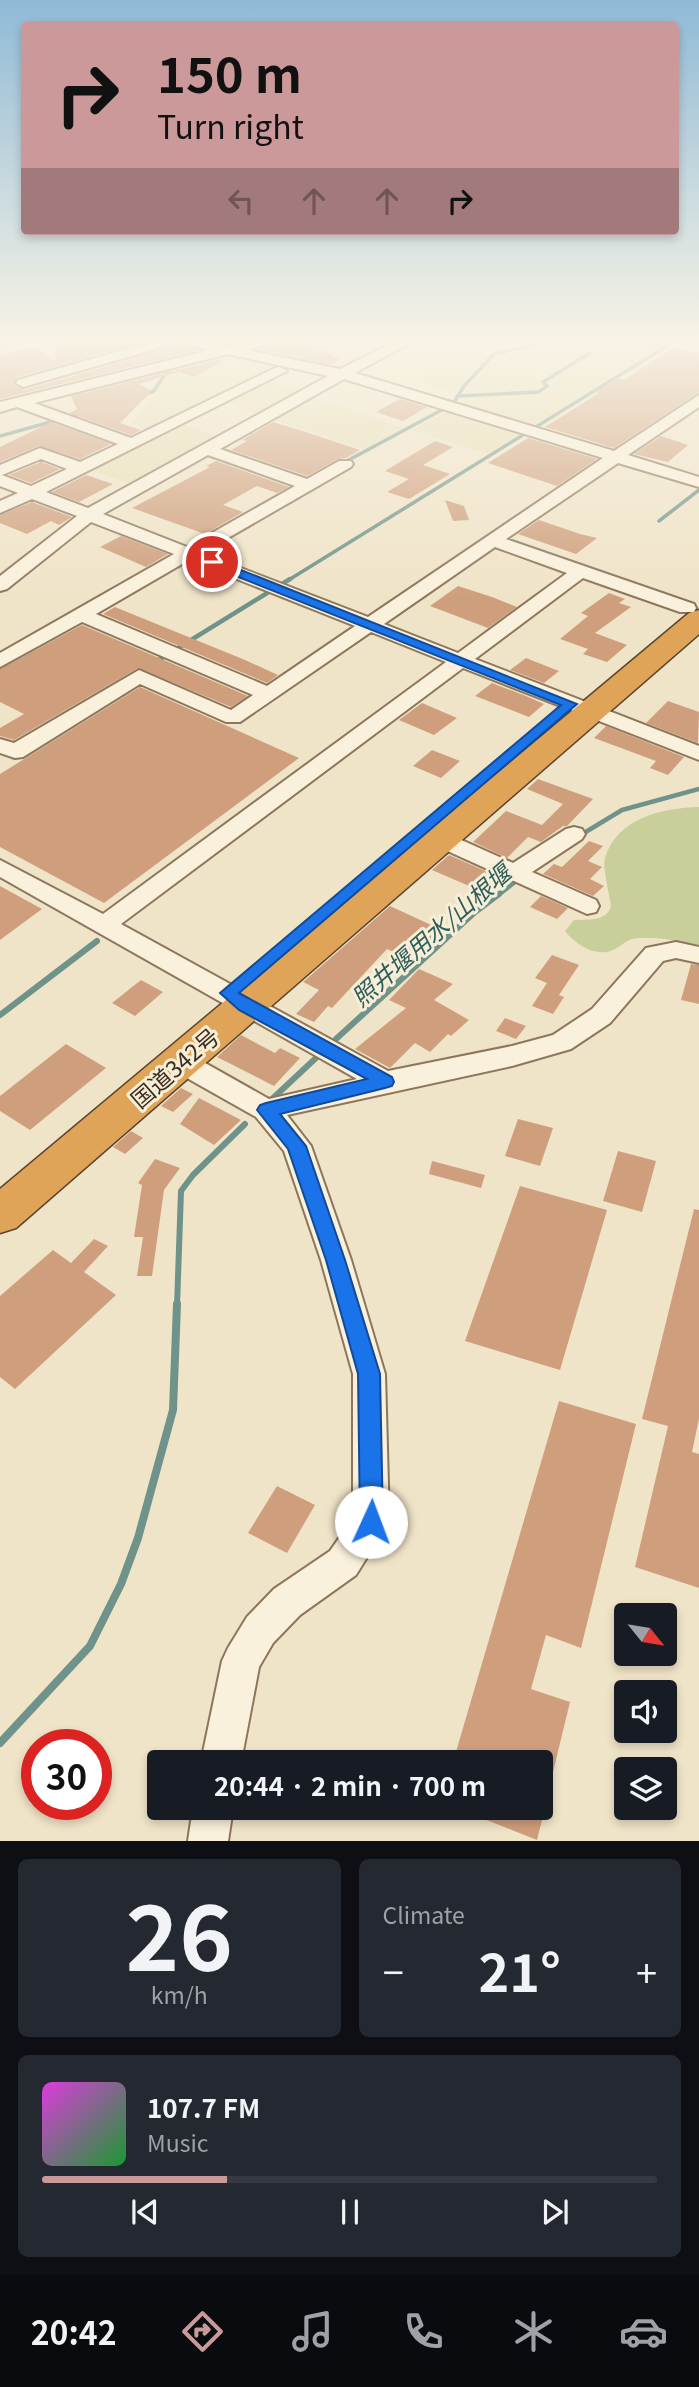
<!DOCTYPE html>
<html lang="en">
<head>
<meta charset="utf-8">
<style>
	:root { --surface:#171b24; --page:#242831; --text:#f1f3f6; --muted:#9ea1a6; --line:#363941; --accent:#cc999b }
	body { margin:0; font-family:Georgia,"Noto Sans JP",serif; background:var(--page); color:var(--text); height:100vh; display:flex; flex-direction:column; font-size:26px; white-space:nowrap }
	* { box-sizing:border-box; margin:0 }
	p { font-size:23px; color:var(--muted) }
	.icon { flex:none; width:38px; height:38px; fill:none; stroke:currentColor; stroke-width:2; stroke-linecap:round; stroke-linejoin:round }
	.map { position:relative; height:1841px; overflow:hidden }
	.panel { display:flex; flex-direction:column; gap:18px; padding:18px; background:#0d0f14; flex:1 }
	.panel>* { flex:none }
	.hud { position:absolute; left:21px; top:21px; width:658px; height:214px; border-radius:7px; box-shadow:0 4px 10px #0003; background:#cc999b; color:#111; overflow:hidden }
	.needle { width:46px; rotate:120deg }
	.fabs { position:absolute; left:614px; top:1603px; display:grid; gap:14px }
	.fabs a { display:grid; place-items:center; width:63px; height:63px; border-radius:7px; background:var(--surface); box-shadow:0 4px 10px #0003; font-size:35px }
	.speed { position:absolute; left:21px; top:1729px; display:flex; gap:14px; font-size:35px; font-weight:700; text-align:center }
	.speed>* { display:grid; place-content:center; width:91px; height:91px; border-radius:50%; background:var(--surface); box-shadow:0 4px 10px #0003; line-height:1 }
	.speed .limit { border:10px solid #d22; background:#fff; color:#111 }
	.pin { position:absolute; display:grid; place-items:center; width:60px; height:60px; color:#fff; margin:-30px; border:4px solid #fff; border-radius:50%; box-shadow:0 2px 7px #0007 }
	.me { position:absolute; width:77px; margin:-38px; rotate:2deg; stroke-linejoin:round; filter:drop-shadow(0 0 5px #0008) }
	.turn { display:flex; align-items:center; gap:24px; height:147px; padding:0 21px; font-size:32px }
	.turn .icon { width:91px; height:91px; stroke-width:2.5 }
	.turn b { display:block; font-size:49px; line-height:60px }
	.lanes { display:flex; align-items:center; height:66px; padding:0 21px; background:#0003; justify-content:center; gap:35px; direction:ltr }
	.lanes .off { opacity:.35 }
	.big { font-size:52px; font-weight:700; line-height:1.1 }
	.panel .tile { flex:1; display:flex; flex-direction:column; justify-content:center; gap:10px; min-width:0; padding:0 24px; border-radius:10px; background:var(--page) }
	.panel .dial { align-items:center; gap:0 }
	.dial b { font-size:91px; line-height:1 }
	.song { display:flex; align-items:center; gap:21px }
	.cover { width:84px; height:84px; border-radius:10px; background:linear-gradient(135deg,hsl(300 70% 55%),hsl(130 70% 35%)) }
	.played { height:7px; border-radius:4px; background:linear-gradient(90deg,var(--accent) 30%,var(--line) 30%) }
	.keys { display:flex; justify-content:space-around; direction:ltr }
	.heat { display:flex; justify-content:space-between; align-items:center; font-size:38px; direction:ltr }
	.panel .tiles { flex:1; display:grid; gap:18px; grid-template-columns:1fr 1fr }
	.tile:last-child { grid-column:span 2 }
	.trip { position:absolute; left:147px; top:1750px; width:406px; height:70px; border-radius:7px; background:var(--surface); box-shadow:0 4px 10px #0003; font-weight:700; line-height:70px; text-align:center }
	.tab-bar { display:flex; height:112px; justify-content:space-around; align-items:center; background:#090b0e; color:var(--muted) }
	.tab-bar .icon { width:49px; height:49px }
	.tab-bar .current { color:var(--accent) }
	.tab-bar b { font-size:32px; color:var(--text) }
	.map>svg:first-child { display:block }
	.farmland { fill:#e6deb5 }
	.green { fill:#c9cf9b }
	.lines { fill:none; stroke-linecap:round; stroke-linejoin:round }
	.stream-far3 { stroke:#6f938a; stroke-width:3.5 }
	.stream-far2 { stroke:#6f938a; stroke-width:4.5 }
	.stream-far1 { stroke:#6f938a; stroke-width:6 }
	.stream { stroke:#6f938a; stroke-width:8 }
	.building { fill:#cf9f7d }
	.minor-casing { stroke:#8d765c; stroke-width:4 }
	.highway-casing { stroke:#5b4430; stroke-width:3 }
	.minor { fill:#faf1dc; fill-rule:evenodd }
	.highway { fill:#e0a458; fill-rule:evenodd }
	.route { fill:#1a73e8; stroke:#114b97; stroke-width:2 }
	.labels { text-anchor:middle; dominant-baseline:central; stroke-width:6; stroke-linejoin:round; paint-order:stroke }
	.street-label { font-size:23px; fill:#3d2e20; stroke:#f7eed8 }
	.water-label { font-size:24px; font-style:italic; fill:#2f5d5a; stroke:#f7eed8 }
</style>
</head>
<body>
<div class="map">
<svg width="699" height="1841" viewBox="0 0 699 1841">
	<rect width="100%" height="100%" fill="#f0e4c8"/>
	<path class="farmland" d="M326,339h73l-45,24 -41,-20z
		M569,339h106l-33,20z
		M576,344l61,16 -108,69 -69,-23 5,-9 76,-5 8,-6 -3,-5 46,-28 -22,-6z
		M507,353h17l13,5 -3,19 5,4v5l-12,6 -60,2 28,-37z
		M236,356l49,10 -134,65 -20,-8 25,-28 12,-24 28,7z
		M458,356l23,4 -26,31 -37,-9z
		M265,380l40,11 -44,24 -39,-13z
		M313,398l90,30 -39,21 -90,-29z
		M449,410l77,21 -38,23 -77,-24z
		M179,423l40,14 -86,48 -45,-16z"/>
	<path class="green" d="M699,807v138c-22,-4 -45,-10 -67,-6 -7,2 -12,8 -19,11 -17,8 -38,-6 -48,-19l9,-11c14,-1 31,2 37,-13 -1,-11 -9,-40 -6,-49 12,-40 57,-50 94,-51z"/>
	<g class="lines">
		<path class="stream-far3" d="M0,345l49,-6
			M405,345l13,-6
			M145,394l9,-3 16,-25
			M457,396l81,-4 9,-6 -4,-4 47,-29
			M0,436l79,-22
			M343,463l110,-59 11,-18 30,-32 66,-15
			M659,521l40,-31
			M287,581l391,-242"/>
		<path class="stream-far2" d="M157,661l133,-82
			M579,836l43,-26 77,-21
			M497,896l23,-18"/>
		<path class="stream-far1" d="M0,1015l97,-74
			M336,1039l139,-127 24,-18
			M271,1100l46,-43
			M177,1306l4,-115 12,-16 52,-51"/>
		<path class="stream" d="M0,1743l90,-97 31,-62 17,-46 35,-128 4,-106"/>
	</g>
	<path class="building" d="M57,339l93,1 -133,37 -2,8 9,5 153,-44 21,4 -198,49v-43l35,-9 20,14z
		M297,339l43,20 -9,6 -71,-15z
		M673,348l26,5v39l-85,56 -69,-21 54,-34 -4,-1 15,-10 7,-4 7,2z
		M230,357l-35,20 -17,-5 -39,12 13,7 -32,32 21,7 -10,5 -62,-22 8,-4 -6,-13z
		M400,399l27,8 -24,14 -27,-9z
		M51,422l60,22 -31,15 -41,-13 -39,16v-15z
		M273,422l33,10 54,18 -14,8 -8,1 -31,17 -76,-26 16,-9 -5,-1z
		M661,436l27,9 -20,17 -34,-8z
		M528,438l69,21 -40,27 -69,-23z
		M435,441l18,6 -30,18 27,9 -41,25 -22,-7 22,-13 -24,-8z
		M216,461l73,26 -12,6 -20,-7 -34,19 20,7 -38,22 -73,-26 78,-41 -4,-1z
		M41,462l19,7 -29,14 -22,-8z
		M86,475l27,9 -34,18 -27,-10z
		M445,500l19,6 5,14 -16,1z
		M32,502l40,15 -13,8 -8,-4 -24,13 -27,-11v-8z
		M539,520l41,14 17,4 -21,16 -58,-20z
		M121,536l47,18 -22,13 -46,-20z
		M458,586l34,11 25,10 -29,21 -58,-22z
		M609,593l16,6 -6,4 12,4 -36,26 32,12 -20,17 -24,-8 5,-5 -28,-10 28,-23 -7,-3z
		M115,607l130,53 33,15 -11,8 -164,-69z
		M82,625l166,71 -17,11 -93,-39 -124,72 -14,-4v-8l24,-14 -24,-12v-33z
		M526,658l33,13 -15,12 -34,-13z
		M492,683l34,13 18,8 -15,13 -54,-21z
		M140,687l159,71 -195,145 -104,-56v-73z
		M668,701l31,11 -1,31 -52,-20z
		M422,703l35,15 -23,17 -35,-15z
		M606,726l78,31 -16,18 -18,-7 6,-7 -62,-23z
		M432,750l28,11 -19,17 -28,-12z
		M538,779l55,20 -26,27h-4l-22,16 -13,-5 -21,21 -34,-16 33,-31 36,14 21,-21 -36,-15z
		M589,841l14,5 -15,15 14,6 -12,12 14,7 -11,10 -50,-22 11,-10 8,3z
		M449,855l50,22 -16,15 -51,-22z
		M0,886l42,23 -42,31z
		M541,896l27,12 -11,11 -27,-12z
		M390,906l52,24 -31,30 -24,-11 -55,59 -4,-2 -14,16 -18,-8 23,-24 -16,-8z
		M552,955l27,10 -20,30 5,2 -11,17 -21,-8 15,-23 -12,-5z
		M691,964l8,1v39l-18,-4z
		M419,969l34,15 -19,16 35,20 -18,16 -3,-2 -18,18 -15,-9 -25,25 -35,-19 51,-41 -17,-8z
		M141,980l22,12 -28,24 -23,-13z
		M505,1018l21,8 -10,13 -20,-8z
		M241,1035l34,18 5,-5 20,10 -26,28 -57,-29z
		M66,1044l40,24 -76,62 -30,-19v-15z
		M181,1088l12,6 -20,18 -12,-6z
		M199,1098l42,22 -27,25 -34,-21z
		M518,1119l35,9 -13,38 -35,-10z
		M131,1131l12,7 -18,16 -12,-7z
		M618,1151l38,10 -14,51 -39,-11z
		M155,1159l25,9 -16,22 -12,86h-15l6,-39h-9l8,-52 -4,-2z
		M432,1161l53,14 -4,13 -52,-14z
		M520,1186l87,24 -47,160 -95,-29z
		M694,1209l5,1v209l-7,33 7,2v134l-64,-21 33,-141 -26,-7z
		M94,1239l14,7 -24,26 32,23 -101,94 -15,-12v-81l53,-46 18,13z
		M559,1401l77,23 -55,224 -35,-13 -15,54 39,13 -24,99 -5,-1v-38h-88z
		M277,1486l38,19 -28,48 -39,-20z
		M456,1808h89l-8,32z"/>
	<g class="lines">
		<g class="minor-casing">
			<path id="minor" d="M162,339h34l32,7 28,-7h23l-2,3 -30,8 93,19 60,-30h17l-62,34 259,78 85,-56v12l-71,48 71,22v10l-81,-24 -112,76 188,65 2,4 -2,4h-14l-97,-34 -108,81 224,87v14l-236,-92 -342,256 267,147 124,-25 41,-11 39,-26 54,-61 30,-6 23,5v16l-23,-5 -13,3 -53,62 -39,26 -59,17 -225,49 24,31 40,114 34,114 4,148 -33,53 -56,40 -27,28 -14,24 -18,95h-40l21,-101 6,-13 19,-31 27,-28 56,-38 23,-33v-144l-32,-114 -37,-109 -28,-34 -85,-48 -4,-7 4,-7 10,-3 10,3 78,44 88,-20 -357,-202v-17l103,54 343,-252 -75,-30 -131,90h-14l-86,-38 -117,73 -8,1 -15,-5v-14l14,4 125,-73 92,40 22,-15 -171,-73 -82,45v-14l174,-99 -83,-32 -84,67 -7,2v-15l77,-60 -45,-17 -32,14v-12l18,-8 -18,-7v-21l40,-17 40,14 38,-18 -101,-37 -17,5v-10l210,-52 -33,-7 -154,44 -7,-4 2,-3zM228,354l100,22 -240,132 -42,-16 241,-121 -7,-4 -5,1 -144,70 -97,-35zM344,379l259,79 -235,159 -166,-64 149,-86 2,-3 -2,-3h-12l-32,18 -87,-30zM208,455l87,31 -108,61 -84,-33zM41,459l26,10 -36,17 -29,-11zM495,547l72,26 -109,80 -74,-29zM189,560l166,66 -88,60 -171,-72z
				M574,827l8,2 3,5 -3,5 -50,33 64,28 3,6 -3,6 -9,2 -155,-70 -4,-5 4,-5h16l65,29 53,-34z
				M193,1808h40l-5,33h-40z"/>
		</g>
		<g class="highway-casing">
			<path id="highway" d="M699,610v24l-683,594 -16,5v-44l689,-576z"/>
		</g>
		<use href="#minor" class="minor"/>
		<use href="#highway" class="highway"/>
	</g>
	<linearGradient id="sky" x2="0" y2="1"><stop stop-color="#8fbad6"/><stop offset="0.57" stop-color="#f8f3e6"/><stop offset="1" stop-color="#f8f3e6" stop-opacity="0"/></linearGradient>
	<rect width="699" height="596" fill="url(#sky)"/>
	<path class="route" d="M208,560h8l361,144 -338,289 153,84 2,5 -2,4 -7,2 -105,26 26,32 39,114 35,114 3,148 -4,7 -8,3 -8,-3 -3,-7 -2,-148 -32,-114 -38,-111 -31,-39 3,-5 6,-2 101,-24 -128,-69 -19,-17 341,-288 -353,-140z"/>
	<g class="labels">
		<g class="street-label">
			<text transform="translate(174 1067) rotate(-41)">国道342号</text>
		</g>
		<g class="water-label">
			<text transform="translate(430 934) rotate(-41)">照井堰用水/山根堰</text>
		</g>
	</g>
</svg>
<div class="fabs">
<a><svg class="needle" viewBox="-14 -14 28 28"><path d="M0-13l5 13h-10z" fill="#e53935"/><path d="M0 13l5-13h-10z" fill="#9ea1a6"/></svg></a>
<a><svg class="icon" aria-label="sound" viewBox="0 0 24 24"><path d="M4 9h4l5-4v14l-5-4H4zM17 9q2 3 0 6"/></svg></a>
<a><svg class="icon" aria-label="layers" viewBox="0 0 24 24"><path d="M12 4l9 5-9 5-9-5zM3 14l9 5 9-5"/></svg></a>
</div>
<div class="speed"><div class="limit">30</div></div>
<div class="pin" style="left:212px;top:562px;background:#d93025"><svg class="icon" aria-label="arrive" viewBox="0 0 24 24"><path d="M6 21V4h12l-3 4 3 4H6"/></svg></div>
<svg class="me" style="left:371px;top:1522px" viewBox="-20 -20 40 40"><circle r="19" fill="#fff"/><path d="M0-13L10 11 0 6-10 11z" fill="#1a73e8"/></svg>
<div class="trip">20:44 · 2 min · 700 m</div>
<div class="hud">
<div class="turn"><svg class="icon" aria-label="right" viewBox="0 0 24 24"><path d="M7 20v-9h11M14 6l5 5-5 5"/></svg><div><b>150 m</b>Turn right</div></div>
<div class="lanes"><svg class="icon off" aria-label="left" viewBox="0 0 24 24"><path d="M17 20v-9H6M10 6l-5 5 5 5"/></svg><svg class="icon off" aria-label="ahead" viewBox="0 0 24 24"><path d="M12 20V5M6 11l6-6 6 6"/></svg><svg class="icon off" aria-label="ahead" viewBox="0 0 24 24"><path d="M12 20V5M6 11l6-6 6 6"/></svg><svg class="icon" aria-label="right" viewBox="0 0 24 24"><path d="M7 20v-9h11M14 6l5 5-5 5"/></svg></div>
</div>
</div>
<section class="panel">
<div class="tiles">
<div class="tile dial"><b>26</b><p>km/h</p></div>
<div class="tile"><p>Climate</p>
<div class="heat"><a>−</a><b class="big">21°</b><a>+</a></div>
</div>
<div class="tile">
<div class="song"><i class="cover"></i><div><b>107.7 FM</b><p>Music</p></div></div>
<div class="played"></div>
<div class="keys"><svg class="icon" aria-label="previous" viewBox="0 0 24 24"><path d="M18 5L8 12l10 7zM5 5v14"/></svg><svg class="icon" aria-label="pause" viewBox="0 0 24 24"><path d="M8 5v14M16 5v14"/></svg><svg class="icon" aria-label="next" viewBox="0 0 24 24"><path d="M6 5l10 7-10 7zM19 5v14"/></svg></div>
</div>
</div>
</section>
<nav class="tab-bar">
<b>20:42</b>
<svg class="icon current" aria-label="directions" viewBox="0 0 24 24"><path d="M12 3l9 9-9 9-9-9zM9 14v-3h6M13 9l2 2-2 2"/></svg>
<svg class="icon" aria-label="music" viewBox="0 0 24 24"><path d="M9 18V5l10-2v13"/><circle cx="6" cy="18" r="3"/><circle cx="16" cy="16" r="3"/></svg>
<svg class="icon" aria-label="phone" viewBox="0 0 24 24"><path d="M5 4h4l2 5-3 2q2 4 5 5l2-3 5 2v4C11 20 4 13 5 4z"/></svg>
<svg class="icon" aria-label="climate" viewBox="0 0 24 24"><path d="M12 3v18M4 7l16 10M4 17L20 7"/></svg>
<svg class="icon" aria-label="car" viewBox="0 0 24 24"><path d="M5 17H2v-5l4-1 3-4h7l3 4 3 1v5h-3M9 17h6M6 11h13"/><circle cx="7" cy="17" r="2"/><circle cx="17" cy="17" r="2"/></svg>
</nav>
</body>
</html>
